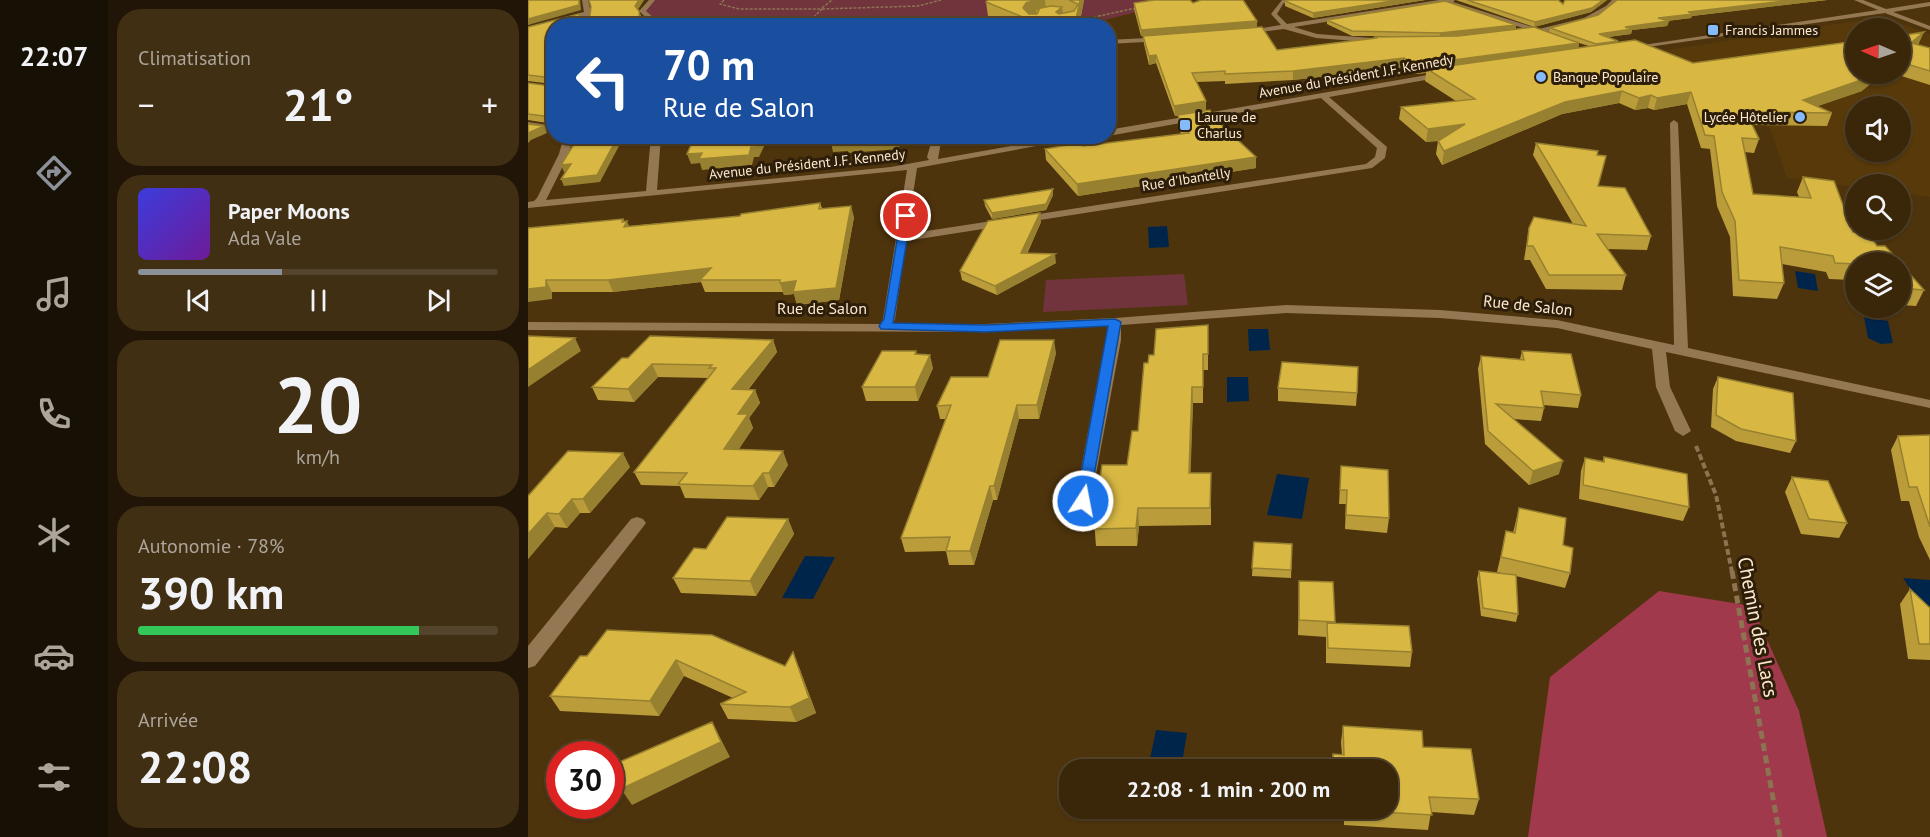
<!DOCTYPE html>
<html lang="fr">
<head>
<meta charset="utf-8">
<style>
	:root { --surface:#3a270a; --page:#412f13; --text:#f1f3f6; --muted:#aba59c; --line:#54442b; --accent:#8c9099 }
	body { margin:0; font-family:"PT Sans",sans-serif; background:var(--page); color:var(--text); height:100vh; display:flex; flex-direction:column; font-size:22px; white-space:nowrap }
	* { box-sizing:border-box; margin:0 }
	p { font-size:20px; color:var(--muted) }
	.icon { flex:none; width:33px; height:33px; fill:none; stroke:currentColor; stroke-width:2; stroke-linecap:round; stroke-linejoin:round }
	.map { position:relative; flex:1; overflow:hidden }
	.drawer { display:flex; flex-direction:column; gap:9px; padding:9px; background:#201506; width:420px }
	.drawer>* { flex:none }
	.banner { position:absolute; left:18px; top:18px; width:570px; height:126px; border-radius:24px; box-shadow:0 2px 4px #0004,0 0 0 2px var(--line); background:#1a4fa0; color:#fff; overflow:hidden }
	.needle { width:39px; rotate:272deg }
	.controls { position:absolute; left:1317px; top:18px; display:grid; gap:12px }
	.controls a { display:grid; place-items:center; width:66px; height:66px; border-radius:50%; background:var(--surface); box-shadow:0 2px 4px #0004,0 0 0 2px var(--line); font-size:30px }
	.speed { position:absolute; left:18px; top:741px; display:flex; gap:12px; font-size:30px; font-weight:700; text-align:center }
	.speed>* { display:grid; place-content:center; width:78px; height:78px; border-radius:50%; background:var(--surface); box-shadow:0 2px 4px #0004,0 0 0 2px var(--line); line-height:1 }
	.speed .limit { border:9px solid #d22; background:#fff; color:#111 }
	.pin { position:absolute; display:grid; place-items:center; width:51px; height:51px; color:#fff; margin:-26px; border:3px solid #fff; border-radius:50%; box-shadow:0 2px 6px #0007 }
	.me { position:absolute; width:66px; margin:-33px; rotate:11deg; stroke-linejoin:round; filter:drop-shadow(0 0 4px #0008) }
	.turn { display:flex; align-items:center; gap:21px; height:126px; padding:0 18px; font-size:27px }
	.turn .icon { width:78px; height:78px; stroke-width:2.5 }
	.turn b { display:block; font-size:42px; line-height:51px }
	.big { font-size:45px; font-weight:800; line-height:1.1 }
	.drawer .tile { flex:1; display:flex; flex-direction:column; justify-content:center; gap:9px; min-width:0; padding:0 21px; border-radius:24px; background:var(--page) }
	.drawer .dial { align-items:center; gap:0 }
	.dial b { font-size:78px; line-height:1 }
	.song { display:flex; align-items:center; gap:18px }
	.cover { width:72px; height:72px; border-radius:9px; background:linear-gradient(135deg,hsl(240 70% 55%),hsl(280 70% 35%)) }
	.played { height:6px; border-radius:3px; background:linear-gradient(90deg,var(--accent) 40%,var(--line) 40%) }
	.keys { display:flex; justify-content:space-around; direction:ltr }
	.heat { display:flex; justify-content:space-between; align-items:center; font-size:33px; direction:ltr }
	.charge { height:9px; border-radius:4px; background:linear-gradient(90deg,#34c759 78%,var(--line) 0) }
	.trip { position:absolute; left:531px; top:759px; width:339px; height:60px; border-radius:24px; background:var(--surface); box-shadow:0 2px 4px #0004,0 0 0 2px var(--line); font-weight:800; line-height:60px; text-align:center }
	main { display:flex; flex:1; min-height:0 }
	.dock { display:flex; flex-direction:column; width:108px; justify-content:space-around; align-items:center; background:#171004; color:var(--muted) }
	.dock .icon { width:42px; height:42px }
	.dock .on { color:var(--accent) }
	.dock b { font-size:27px; color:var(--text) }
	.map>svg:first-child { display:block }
	.built { fill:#57390a; fill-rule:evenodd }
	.green { fill:#71343c }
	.forest { fill:#a0394b }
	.water { fill:#00254b }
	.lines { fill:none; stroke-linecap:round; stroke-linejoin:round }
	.path-far2 { stroke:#8c7452; stroke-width:1.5; stroke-dasharray:3 1.5; stroke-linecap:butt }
	.path-far1 { stroke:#8c7452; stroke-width:4; stroke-dasharray:6 3; stroke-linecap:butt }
	.path { stroke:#8c7452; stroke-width:5; stroke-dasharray:8 4.5; stroke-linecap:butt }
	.minor { fill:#947854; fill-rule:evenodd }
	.wall { fill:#ba9d3a; fill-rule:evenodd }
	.shaded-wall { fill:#97802f }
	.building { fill:#d8b743; stroke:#97802f; stroke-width:1.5 }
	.route { fill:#1a73e8; stroke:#114b97; stroke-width:1.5 }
	.poi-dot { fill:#85bbfb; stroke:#2d1e09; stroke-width:2 }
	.labels { text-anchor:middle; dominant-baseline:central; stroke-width:6; stroke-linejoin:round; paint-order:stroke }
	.far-poi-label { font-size:14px; fill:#fee9d0; stroke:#2d1e09; text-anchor:start }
	.far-street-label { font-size:14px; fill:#fee9d0; stroke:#2d1e09 }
	.street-label { font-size:16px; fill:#fee9d0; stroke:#2d1e09 }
	.near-street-label { font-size:20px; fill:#fee9d0; stroke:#2d1e09 }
</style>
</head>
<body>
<main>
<nav class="dock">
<b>22:07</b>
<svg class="icon on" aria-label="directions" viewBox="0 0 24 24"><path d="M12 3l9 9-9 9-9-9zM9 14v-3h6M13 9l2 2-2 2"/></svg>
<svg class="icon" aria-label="music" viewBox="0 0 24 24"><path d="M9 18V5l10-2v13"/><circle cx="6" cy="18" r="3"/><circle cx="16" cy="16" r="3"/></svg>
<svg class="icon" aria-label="phone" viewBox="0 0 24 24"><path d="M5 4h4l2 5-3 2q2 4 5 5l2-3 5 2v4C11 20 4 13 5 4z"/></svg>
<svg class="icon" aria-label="climate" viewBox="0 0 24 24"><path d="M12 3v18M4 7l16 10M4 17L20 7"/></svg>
<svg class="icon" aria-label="car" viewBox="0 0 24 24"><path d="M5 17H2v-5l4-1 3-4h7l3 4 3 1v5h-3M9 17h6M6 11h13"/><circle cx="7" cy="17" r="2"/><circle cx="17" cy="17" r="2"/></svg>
<svg class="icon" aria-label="filters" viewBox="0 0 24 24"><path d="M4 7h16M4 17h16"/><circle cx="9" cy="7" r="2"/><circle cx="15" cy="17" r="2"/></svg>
</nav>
<section class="drawer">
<div class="tile"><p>Climatisation</p>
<div class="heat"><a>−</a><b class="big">21°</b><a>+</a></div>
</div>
<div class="tile">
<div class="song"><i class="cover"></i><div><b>Paper Moons</b><p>Ada Vale</p></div></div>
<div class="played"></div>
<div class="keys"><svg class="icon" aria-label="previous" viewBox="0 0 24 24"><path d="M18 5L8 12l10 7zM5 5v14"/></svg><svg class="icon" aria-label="pause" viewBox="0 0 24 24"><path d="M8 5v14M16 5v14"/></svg><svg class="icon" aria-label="next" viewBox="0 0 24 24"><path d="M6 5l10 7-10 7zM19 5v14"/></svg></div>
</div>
<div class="tile dial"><b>20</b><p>km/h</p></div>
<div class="tile"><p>Autonomie · 78%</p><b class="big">390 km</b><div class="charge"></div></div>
<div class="tile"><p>Arrivée</p><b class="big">22:08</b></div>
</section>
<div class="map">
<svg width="1402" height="837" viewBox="0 0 1402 837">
	<rect width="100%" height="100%" fill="#4e340d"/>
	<path class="built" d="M1348,18l12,1 42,15v163l-29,-4 -1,-9h-44l-1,3 -68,-9 -17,-50 -162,-69zM1328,28h44v46h-44zM1328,106h44v46h-44z"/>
	<path class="green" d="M124,0h534l-107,26h-419l-18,-15z
		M656,274l4,31 -145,7 3,-32z"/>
	<path class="forest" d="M1131,591l93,15 47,105 28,126h-299l22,-160z"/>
	<path class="water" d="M639,226l2,21 -20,1 -1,-21z
		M1267,271l20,3 3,17 -20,-3z
		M1336,317l24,4 5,22 -12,1 -13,-6z
		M720,329h20l2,21 -21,1z
		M699,377h21l1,24 -22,1z
		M749,474l32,4 -7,41 -35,-4z
		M277,556l30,1 -22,42 -31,-1z
		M1375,578l27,2v36h-2z
		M628,730l31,3 -6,36h-33z"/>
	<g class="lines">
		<path class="path-far2" d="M196,0l-4,4 19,5h83l-17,17
			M294,8l10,-8
			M294,9l96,-3 23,-6
			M548,21l60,-13"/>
		<path class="path-far1" d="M1168,446l20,49 16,77"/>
		<path class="path" d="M1204,571l48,266"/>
		<path class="minor" d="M54,0h6l3,13 -2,13h-6l1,-10 -56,15v-4l56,-15z
			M121,0h6l-9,11 17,15h-8l-16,-15z
			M754,0h8l-7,4 -6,10 10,10 152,-24h16l-2,2 86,27 45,-11 22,-12 6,-6h6c-22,26 -61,31 -93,35l-2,-3 6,-2 -84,-27 -151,24 23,7 68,5 -3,4 -66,-5 -32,-9 -42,5 2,-3 37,-6 -10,-11z
			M1326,0h9l23,9 44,-7v4l-37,6 37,14v4l-45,-17 -258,37 -4,-2 255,-38z
			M638,37l-3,4 -55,3v-4z
			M917,72h3v4l-119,21 58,50 -2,11 -13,10 -466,73 -11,78 -2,5h93l129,-6 171,-13 154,5 117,10 117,25 -4,-222 4,-3 4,3 10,225 242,52v8l-264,-56 4,35 21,44 -8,5 -8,-5 -19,-44 -4,-38 -95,-21 -117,-10 -154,-5 -165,12v15l-30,161 -2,4h-12l-2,-4 33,-175 -122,6 -458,-2v-8l352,2 3,-5 24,-149 -379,38v-6l6,-1 3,-3 22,-44 5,-18h9l-4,18 -23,46 100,-9 5,-55h10l-4,54 234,-23 38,-7 -2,-3 6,-21h9l-4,23 130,-23h23l-174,32 -10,66 459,-70 9,-7 2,-9 -56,-50 -213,38v-6z
			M0,122l26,4v6l-26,-4z
			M109,517l6,2 3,4 -3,4 -108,139 -7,2v-22l103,-127z"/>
	</g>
	<path class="wall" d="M116,0l-6,9 3,7 -87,10v98l-26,-4v-37l23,3 1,-2 -24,-3v-54l53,-8v3l8,-1z
		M460,0h96l-5,26h-67l-24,-10 -2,-14z
		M759,0h138l-112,18 -28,-12v-5z
		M928,0h102l5,4 2,-4h42l-16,12 -57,15z
		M1089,0h210l-135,16 -1,2 -24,3h2l-2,5 -35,4 -1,4 -23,3 10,4v1l75,21 169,28 -45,15 15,7 -5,13 -75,-1 7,14 -5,14 -10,-1 9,42 46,3 -2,-5 6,-15 53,85v23l-4,-5 -23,-1 -3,-7 -44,-8 2,19 -7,16 -44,-3 -3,-59 -13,-31 -7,-57 -9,-1 -14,-44 -33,6 -6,-2 -13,2 -16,-7 -57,11 -120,51 -6,-11 2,-13 -12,1 -27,-23 2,-12 55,-6 -31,-20 1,-8 -11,1 -11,-7 -111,13 -68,4v-3l-29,1 10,19v10l7,6 43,51 -178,28 -32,-36 -1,-11 38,-3 98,-12 -3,-8v-10h-3l-19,-53 -7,2 -5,-21 -1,-8 134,14 96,-12 1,-1 21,-1h-43l-25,-12v-4l189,5v4l-63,7 96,-4 1,-4 48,-13zM1051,43l10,3 -11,2z
		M606,3h59l64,18v6l-116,9 -7,-27z
		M1372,36l19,7 -1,2 12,3v37l-35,-11h5z
		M1008,143l61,12 1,31 53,50 -4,14 -40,-1 19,26 -4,15 -76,-1 -16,-29h-6l5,-32 44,-4 -40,-69z
		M525,189v6l-7,15 -54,9 -7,-13 -1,-6z
		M292,203l2,5 32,9 -15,83 -42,5 -3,-11 -10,1 -1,-3h-78l-4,-10 -88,10h-61v7l-24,-71 95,-9 2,3 4,4 111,-10z
		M513,222l-14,32 29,9 -59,32 -35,-15 -2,-9z
		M1372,263l24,27 -8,16 -16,-1z
		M680,325v45h-5v33h-10l-3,70h21v52l-72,1 -2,20h-41l-2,-26 33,-55 11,-34 16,-76z
		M245,340l4,12 -29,38h7l5,13 -11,15 4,10 -15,21 50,16 -14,22h-6l-9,13 -74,-2 -5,-12 -39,-1 -7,-13 74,-94 -50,-1 -24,25 -36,-2 -6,-13 36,-29z
		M388,351l1,4 16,13 -15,33h-52l-4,-14z
		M994,351l59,44 -3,13 -35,-3 1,3 -3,13 -27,-2 45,55 -30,11 -44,-41 -7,-75 3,-13 39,3z
		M528,353l-17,66h-20l-22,81h-4l-19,65h-25l-3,-14 -41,1 -4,-14 45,-119h-6l-3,-13z
		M1190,377l78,64 -6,12 -54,-12 -25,-14 2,-38z
		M750,388l79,5 -1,13 -78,-5z
		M1402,435v125l-11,-23 -10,-36h-8l-10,-51 7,-14z
		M1076,457l85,50 -6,14 -104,-22 2,-28 4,-13 18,3z
		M813,466l48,52 -2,15 -42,-4 1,-25h-7z
		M102,467l-40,46h-10l-13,15 -12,-1 -27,32v-63z
		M1264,477l55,46 -8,15 -38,-4 -16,-42z
		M991,508l44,37 7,28 -5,15 -49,-12 2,38 -2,8 -35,-6 -4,-37 2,-8 26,3 -8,-2 6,-26 3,-15 7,2z
		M260,519l6,15 -38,62 -75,-3 -8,-15 33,-29z
		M726,542l38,2 -1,34 -39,-2z
		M771,581l34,1 2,41 77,29 -2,15 -84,-4v-26l-28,-2z
		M1382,589l20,19v52l-22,-1 -8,-55z
		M52,656l205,10 14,1 17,46 -20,9 -68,-3 -8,-15 13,-6 -49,-22 -25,40 -99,-5 -10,-15z
		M815,726l80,21 56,52 -5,16 -43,-3 -3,18 -84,-5v-17h44v-38h-57l2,-16 9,1 -1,-13z"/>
	<path class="shaded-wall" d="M51,0h1l1,10 -53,15v-6z
		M111,0h5l-7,11 -2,-5z
		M508,0h9l1,11 -7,-1 -3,-1 1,5 -10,3 -4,-9 3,-5z
		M552,0h4l-5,26h-15l11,-2z
		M871,0h26l-112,18v-5z
		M1075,0h4l-16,12 -57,15 1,-5z
		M1265,0h34l-135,16 -1,2 -34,4 1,-4 30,-6z
		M534,7l2,14 -8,-9z
		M111,11l2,5 1,10h-2z
		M729,21v6l-116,9v-6z
		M1141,21l-2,5 -35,4 -1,4 -33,4 1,-4 26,-7z
		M988,25v4l-76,8v-4z
		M1396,32l-5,11 -12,11 4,-11z
		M1051,43l-1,8 -151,18 -1,4 -11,1 1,-9z
		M628,55v8l-7,2v-9z
		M876,58v9l-111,13v-9z
		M1345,74h10l-21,17 -64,22 5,-13z
		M1094,91l-3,12 -57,11 -120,51 2,-14 121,-49z
		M1163,92l-4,12 -33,6 3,-12z
		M1123,95l-3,13 -13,2 4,-12z
		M678,101v10l-31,5 -1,-10z
		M937,124l-2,13 -37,5 2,-13z
		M16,126l3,7 -16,7 -3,3v-10z
		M89,136h8l-5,2 -1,8 -19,36 -36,4 -3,-7z
		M233,136h8l-10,21h-5l-2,8 -50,5 -2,-7 -9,1 -4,-10 64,-7z
		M373,136l-2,13 -51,4v-2l-15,1 -2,-9z
		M728,157v11l-178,28 -1,-12z
		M43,164l3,7 -10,1 -3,-7z
		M525,189v6l-7,15 -54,9v-6z
		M323,206l3,11 -15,83 -42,5 -3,-11 -10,1 -4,-12z
		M512,213l1,9 -19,41 -1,-10z
		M95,219l3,5 1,-3 5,12 -3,5 -7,-16z
		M527,254l1,9 -59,32 -2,-9z
		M183,268l-11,12 1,2 -88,10 -5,-12z
		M18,280l6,12v7l-24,3v-13z
		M47,338l6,13 -53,36v-17z
		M245,340l4,12 -40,51 -5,-14z
		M526,340l2,13 -17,66 -2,-14z
		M402,355l3,13 -15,33 -3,-14z
		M124,364l6,13 -24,25 -6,-13z
		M664,387l1,16 -3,88 -1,-18z
		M227,390l5,13 -11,15 4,10 -23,35 -6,-14 14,-35z
		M489,405l2,14 -22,81 -3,-14z
		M255,451l5,14 -14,22 -5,-14z
		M95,453l7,14 -40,46 -7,-14z
		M1035,461l-4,13 -30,11 4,-14z
		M235,473l5,14 -9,13 -6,-14z
		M462,486l3,14 -19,65 -4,-14z
		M44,499l8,14 -13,15 -8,-14z
		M610,508l1,18 -2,20 -1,-18z
		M19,513l8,14 -27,32v-25z
		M260,519l6,15 -38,62 -6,-15z
		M265,652l23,61 -20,9 -6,-15z
		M148,660l8,16 -25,40 -9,-15z
		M184,722l18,35 -98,48 -11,-16z"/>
	<path class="building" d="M0,0h51v5l-51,14z
		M61,0h50l-4,6 4,5 1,15h-86v54l-2,-2 -24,-3v-48l51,-13v8l10,-1 2,-14z
		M460,0h48l-10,3 -3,5 6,6h8l2,-4 -3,-1 15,-3 11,1 -6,5 3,2 15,-3 4,-7 -9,-4h11l-5,24 -11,2h-19l-59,-24z
		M626,0h36l3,3 8,-3h42l14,21 -116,9 -7,-27z
		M759,0h112l-86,13 -28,-12z
		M939,0h91l5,4 2,-4h38l-11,8 -57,14z
		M1089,0h176l-105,12 5,2 -35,4 11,3 -44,6 7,2 -33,5 19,7 -22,3 -46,-16 48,-13z
		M917,1l71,24 -76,8 -88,-2 -25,-11z
		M206,22l-5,4h-46l4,-3z
		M390,23l6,1 -1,2h-7z
		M734,27l15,23 99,-12 -2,-1 84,-1 76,-9 45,16 -163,22 -12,-7 -111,13 -68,3v-3l-33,2 14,28 -32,5 -18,-51 -7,1 -6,-20z
		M1396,32l-13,11 19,5v23l-30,-9v-26z
		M1107,40l58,23 163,-22v33h17l-6,4 -64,22 29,13 -86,-1 13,27 -17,-1 11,56 58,4 -8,-21 31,4 19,51 16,2 8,12h8l15,16h-44v2l-21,-1 -2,-7 -53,-9 4,36 -45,-3 -4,-59 -13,-29 -8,-56 -9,-1 -14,-43 -34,6 -6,-3 -12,3 -17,-7 -57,11 -121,49 -6,-10 27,-17 -37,5 -27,-22 74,-8 -48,-30z
		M26,80v43h-1l-2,-6 -23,-3v-31l23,3z
		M682,110l3,7 43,40 -179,27 -32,-35 34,-6 4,3 106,-13 -8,-8 -3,-10z
		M0,124l16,2 -16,7z
		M51,136h38l-1,4 -19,35 -36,4 10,-15 -10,1z
		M167,136h66l-5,11h-5l-2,8 -50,4 3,-6 -15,1z
		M305,136h65v5l-52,4 1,-3 -16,1z
		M1008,143l62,8 -1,4 9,1 -8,30 27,2 26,48 -54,-2 29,41h-77l-16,-29h-6l2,-18 5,-11 52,9z
		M525,189l-7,15 -54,9 -8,-13z
		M292,203l-1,6 32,-3 -15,82 -43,4 3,-11 -16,2v-3h-80l11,-12 -103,12h-62v7l-18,2v-61l95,-9 -1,3 5,-1 -3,6 116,-11 1,-2z
		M512,213l-19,40 34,1 -60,32 -35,-15 28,-50z
		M1372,263l24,27 -24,-2z
		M680,325v29h-5v33h-11l-3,86h22l-1,35h-72l-2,20 -42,1 1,-9h-1l8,-55h25l5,-34h6l6,-68h4l1,-8h5l2,-26z
		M0,336l47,2 -47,32z
		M122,336l123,4 -41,49 23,1 -17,24h10l-24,35 59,2 -14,22h-6l-10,13 -75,-2 9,-11 -53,-1 82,-104h-7l3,-3 -60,-1 -24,25 -36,-2 30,-29h6z
		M472,340h54l-17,65h-20l-23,81h-4l-20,65h-24l4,-14 -49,1 50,-133 -14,1 14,-29h37z
		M354,351h34l-1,3 15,1 -15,32h-53z
		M994,351l49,3 10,41 -40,-4 3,17 -48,-4 67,57 -30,10 -45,-40 -7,-75 43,4z
		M754,362l76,5 -1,26 -79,-5z
		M1190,377l75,16 3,48 -55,-12 -25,-14z
		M1402,435v92l-13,-40h-8l-11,-51z
		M40,451l55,2 -40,46h-11l-13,15 -12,-1 -19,21v-38z
		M1076,457l83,17 2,33 -106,-22 2,-27 19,4z
		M813,466l47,4 1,48 -43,-3 1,-25h-7z
		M1264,477l36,4 19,42 -38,-4z
		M991,508l47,10 -3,27 10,3 -3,25 -69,-16 5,-26 9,2z
		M199,517l61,2 -38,62 -77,-3 21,-30 12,1z
		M726,542l38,2 -1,26 -39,-2z
		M951,571l37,4 2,39 -35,-6z
		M771,581l34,1 2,40 -36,-2z
		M1382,589l20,19v36h-11z
		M799,623l82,3 3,26 -84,-4z
		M79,630l105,5 73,31 8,-14 16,46 -19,9 -70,-3 26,-12 -70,-32 -26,41 -100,-5 30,-40h7z
		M184,722l9,20 -100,47 -4,-26z
		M815,726l79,5 1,16 48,2 8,50 -50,-2 3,18 -86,-5v-2h42v-38h-54l-1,-16 11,1z"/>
	<path class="route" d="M378,213l5,3 -18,107 93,2 129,-6 6,3 -32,182 -6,2 -7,-5 32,-175 -122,6 -105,-3 -2,-3 5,-7 17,-103z"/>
	<g class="poi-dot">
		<rect x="1179" y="24" width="12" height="12" rx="3"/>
		<circle cx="1013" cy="77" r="6"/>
		<circle cx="1272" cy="117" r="6"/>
		<rect x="651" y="119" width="12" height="12" rx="3"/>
	</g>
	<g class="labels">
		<g class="far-poi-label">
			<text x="1197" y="30">Francis Jammes</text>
			<text x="1025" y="77">Banque Populaire</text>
			<text x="669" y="117">Laurue de<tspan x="669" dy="16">Charlus</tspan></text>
			<text x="1260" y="117" text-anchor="end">Lycée Hôtelier</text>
		</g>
		<g class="far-street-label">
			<text transform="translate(828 76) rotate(-10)">Avenue du Président J.F. Kennedy</text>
			<text transform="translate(279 164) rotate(-6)">Avenue du Président J.F. Kennedy</text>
			<text transform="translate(658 179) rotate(-9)">Rue d'Ibantelly</text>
		</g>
		<g class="street-label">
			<text transform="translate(1000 305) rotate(6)">Rue de Salon</text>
			<text x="294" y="308">Rue de Salon</text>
		</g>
		<g class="near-street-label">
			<text transform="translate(1230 627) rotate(79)">Chemin des Lacs</text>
		</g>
	</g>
</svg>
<div class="controls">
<a><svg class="needle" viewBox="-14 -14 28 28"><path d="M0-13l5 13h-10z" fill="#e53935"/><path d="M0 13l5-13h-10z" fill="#aba59c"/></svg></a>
<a><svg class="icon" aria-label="sound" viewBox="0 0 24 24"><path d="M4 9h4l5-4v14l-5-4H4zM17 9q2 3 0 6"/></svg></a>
<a><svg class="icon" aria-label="search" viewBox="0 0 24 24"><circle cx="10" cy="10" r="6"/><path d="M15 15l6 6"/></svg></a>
<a><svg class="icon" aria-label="layers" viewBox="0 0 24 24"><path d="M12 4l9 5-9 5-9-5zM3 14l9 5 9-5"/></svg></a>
</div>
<div class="speed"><div class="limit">30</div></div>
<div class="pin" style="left:378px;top:216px;background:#d93025"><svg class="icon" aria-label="arrive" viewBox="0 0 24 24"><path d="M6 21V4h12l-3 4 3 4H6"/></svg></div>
<svg class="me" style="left:555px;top:501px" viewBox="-20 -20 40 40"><circle r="17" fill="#1a73e8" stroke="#fff" stroke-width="3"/><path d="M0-11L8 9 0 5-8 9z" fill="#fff"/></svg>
<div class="trip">22:08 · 1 min · 200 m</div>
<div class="banner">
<div class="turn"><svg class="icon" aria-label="left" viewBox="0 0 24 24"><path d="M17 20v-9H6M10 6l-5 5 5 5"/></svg><div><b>70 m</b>Rue de Salon</div></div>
</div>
</div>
</main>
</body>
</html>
